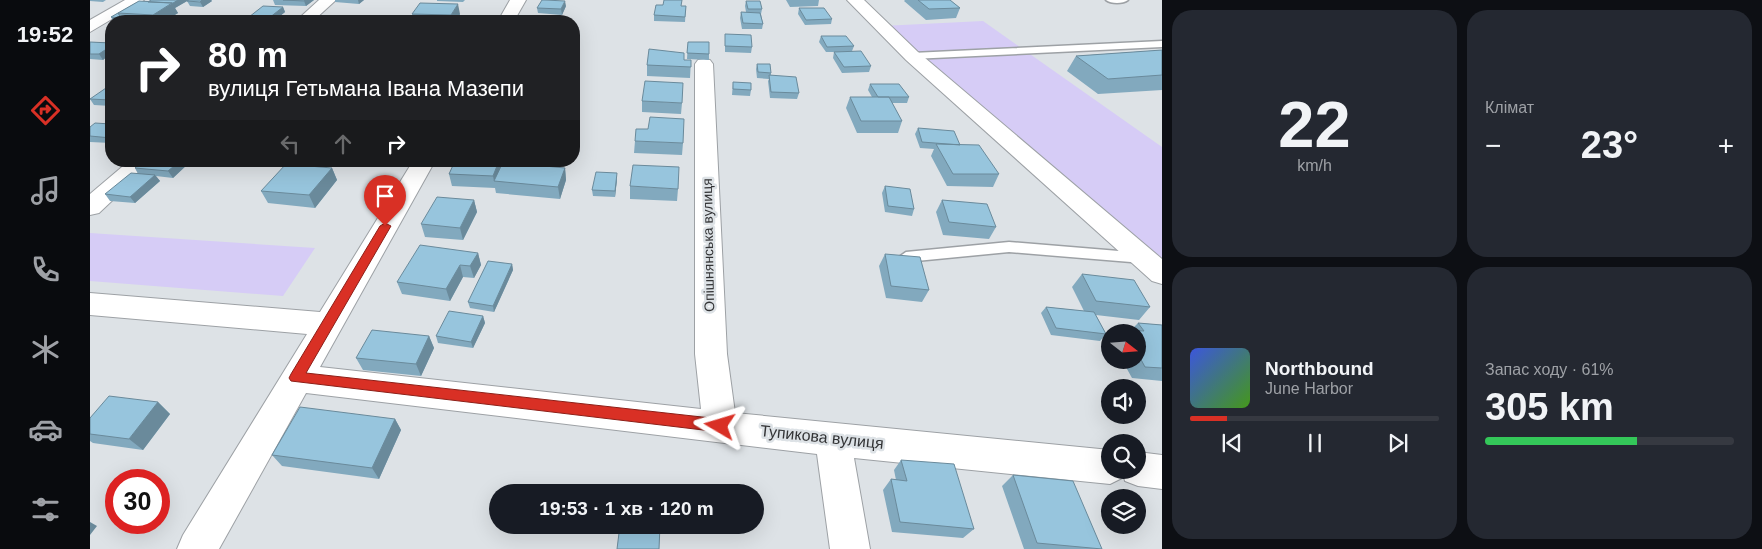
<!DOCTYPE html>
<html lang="uk">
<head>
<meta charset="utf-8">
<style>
	:root { --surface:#171b24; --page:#242831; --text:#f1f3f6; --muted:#9ea1a6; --line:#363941; --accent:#d93025 }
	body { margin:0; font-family:Helvetica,sans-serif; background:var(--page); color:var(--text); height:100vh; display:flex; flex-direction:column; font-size:19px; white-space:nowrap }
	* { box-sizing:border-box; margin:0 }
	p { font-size:16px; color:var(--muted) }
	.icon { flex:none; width:28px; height:28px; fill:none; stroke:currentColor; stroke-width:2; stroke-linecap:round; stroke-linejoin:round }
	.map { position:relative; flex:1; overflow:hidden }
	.details { display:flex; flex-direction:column; gap:10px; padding:10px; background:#0d0f14; width:600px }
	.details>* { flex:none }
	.top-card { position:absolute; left:15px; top:15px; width:475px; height:152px; border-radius:20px; box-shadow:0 5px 20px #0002; background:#202124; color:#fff; overflow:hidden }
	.needle { width:32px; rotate:107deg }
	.buttons { position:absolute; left:1011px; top:324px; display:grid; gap:10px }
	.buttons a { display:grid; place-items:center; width:45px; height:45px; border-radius:50%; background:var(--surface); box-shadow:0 5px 20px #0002; font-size:25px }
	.speed { position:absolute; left:15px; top:469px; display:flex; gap:10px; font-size:25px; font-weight:700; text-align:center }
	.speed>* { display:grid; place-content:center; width:65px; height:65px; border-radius:50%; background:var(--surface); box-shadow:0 5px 20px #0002; line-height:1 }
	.speed .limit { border:8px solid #d22; background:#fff; color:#111 }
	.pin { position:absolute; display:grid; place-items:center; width:42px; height:42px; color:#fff; margin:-51px -21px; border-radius:50% 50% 50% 0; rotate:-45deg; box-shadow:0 0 5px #0007 }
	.pin .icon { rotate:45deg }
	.me { position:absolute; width:55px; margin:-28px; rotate:277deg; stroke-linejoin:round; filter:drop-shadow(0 0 4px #0008) }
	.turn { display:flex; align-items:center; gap:18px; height:105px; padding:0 20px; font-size:22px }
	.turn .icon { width:65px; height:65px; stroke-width:2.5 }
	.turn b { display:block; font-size:35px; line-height:42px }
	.lanes { display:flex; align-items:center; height:48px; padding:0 20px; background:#0003; justify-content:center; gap:25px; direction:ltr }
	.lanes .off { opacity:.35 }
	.big { font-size:38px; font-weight:700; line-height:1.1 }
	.details .widget { flex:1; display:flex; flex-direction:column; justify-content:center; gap:8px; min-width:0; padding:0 18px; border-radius:20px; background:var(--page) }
	.details .dial { align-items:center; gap:0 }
	.dial b { font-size:65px; line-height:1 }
	.song { display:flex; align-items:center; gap:15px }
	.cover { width:60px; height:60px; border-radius:8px; background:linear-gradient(135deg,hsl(230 70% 55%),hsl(100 70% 35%)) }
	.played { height:5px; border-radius:2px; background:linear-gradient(90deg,var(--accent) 15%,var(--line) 15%) }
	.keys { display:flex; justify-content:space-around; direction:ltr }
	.heat { display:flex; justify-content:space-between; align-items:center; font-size:28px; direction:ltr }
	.charge { height:8px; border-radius:4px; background:linear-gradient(90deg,#34c759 61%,var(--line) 0) }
	.details .tiles { flex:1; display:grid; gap:10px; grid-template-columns:repeat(2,1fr) }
	.trip { position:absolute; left:399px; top:484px; width:275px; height:50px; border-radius:25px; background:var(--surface); box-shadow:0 5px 20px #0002; font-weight:700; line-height:50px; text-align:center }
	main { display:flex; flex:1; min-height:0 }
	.tab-bar { display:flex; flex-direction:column; width:90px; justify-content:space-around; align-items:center; background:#090b0e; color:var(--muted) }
	.tab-bar .icon { width:35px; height:35px }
	.tab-bar .selected { color:var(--accent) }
	.tab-bar b { font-size:22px; color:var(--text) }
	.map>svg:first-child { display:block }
	.green { fill:#d6ccf6 }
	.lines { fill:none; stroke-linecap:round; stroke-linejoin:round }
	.service-casing { stroke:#9da1a5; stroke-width:3 }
	.minor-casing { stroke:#9da1a5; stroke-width:2 }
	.service { fill:#fff; fill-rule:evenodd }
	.minor { fill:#fff; fill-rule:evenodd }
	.wall { fill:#82a9be }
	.shaded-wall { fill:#6a8a9b }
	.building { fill:#97c5dd; stroke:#6a8a9b }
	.route { fill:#d93025; stroke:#8d1f18 }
	.labels { text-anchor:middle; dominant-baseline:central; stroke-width:5; stroke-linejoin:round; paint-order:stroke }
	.street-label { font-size:14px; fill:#333436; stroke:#dde2e6 }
	.near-street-label { font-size:16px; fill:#333436; stroke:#dde2e6 }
</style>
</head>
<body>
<main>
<nav class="tab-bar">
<b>19:52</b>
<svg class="icon selected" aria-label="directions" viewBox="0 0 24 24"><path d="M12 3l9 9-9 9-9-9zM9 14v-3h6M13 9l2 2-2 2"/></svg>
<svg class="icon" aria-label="music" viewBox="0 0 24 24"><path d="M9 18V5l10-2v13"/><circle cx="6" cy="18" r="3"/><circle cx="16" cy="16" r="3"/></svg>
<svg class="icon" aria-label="phone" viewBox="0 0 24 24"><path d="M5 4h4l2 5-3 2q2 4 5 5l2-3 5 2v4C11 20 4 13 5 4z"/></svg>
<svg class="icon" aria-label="climate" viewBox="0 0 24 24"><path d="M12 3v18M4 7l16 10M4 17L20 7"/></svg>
<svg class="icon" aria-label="car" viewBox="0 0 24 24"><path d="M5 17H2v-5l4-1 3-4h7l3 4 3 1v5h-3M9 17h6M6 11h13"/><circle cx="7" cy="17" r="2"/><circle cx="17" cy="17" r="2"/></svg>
<svg class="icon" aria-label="filters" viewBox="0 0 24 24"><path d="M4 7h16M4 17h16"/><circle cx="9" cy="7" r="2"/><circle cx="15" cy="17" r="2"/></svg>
</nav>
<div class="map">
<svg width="1072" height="549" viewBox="0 0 1072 549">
	<rect width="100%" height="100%" fill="#dde2e6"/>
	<path class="green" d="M893,21l179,126v127l-280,-248z
		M0,233l225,15 -32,48 -193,-15z"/>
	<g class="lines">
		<g class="service-casing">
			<path id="service" d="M1016,0h22c-5,4 -17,4 -22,0z
				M1072,41v6l-250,12 -5,-3 5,-3z
				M919,242l134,11 7,5 -7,5 -134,-11 -103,10 -7,-5 7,-5z"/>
		</g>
		<g class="minor-casing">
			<path id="minor" d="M35,0h19l-54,32v-12z
				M229,0h17l-23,21h-17z
				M420,0h16l-12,21h-16z
				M757,0h17l54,52 244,207v25l-10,-3 -246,-221z
				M614,59l6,1 3,4 14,290 8,59 375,37v20h28v-18l24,3v34l-24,-3 -13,-5 -1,-4 -14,7 -256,-26 16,91h-40l-13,-95 -511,-61 -87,156h-42l6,-14 124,-201 -217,-19v-22l230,19 93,-151h22l-115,206 381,42 -6,-55v-290l3,-4z
				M39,161h25l-55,52 -9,2v-21z"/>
		</g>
		<use href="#service" class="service"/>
		<use href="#minor" class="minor"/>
	</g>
	<path class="wall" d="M0,0h16l-3,2 -13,-1z
		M61,0h60l1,1 -9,6 -13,-1 -3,-5 -12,7 3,5 -13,8h-52l-2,-4 28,-16 9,1z
		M183,0h41l-8,6 -31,-1z
		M245,0h29l-5,4 -24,-2z
		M347,0h28l-2,2 -26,-1z
		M696,0h33l-1,6 -28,1z
		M815,0h45l10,8 -4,10 -30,2 -22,-19z
		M656,1l16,8 -1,5 2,10 -1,5h-20l-2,-11 1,-6h5l-1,-6z
		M476,6l-4,9 -24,-2 -1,-5z
		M591,6h5l-1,16 -31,-1v-6z
		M193,7l2,5 -11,9h-23l-2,-4z
		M709,8l33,11 -1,5 -26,1 -7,-11z
		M322,14h48l-4,7h-42z
		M635,34l27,13 -1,6 -26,-1z
		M731,36l33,10 -2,5 19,15 -2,6 -27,1 -9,-15 1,-6h-8l-7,-10z
		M0,42l21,1 -8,17 -13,-1z
		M598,42l21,12v6l-22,-1z
		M1072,50v40l-64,4 -31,-23 9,-15z
		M594,60h7l-1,18 -43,-2v-11z
		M667,64l14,9v2l28,18 -2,6 -27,-1 -2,-17 1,-2 -12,-1 -1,-9z
		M643,82l18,8 -1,6 -18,-1z
		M780,84l39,13 -2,6h-15l10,18 -4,12h-41l-11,-25 4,-11h22l-4,-7z
		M21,88v18l-17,-1 -4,-6z
		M552,101l40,2 -1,11 -39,-2z
		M21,124v19l-21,-1v-15z
		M828,128l42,17 39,29 -6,13 -46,-1 -16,-30 3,-7 -14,-1 -5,-14z
		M545,141l48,2 -1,12 -48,-2z
		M53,161h46l1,1 -17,16 -17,-2 4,5 -25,22 -25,-2 -5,-7 33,-20 -3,-6z
		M365,161h49v1l61,6 1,12 -6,19 -64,-6 -1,-5 -43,-2 -3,-12z
		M242,168l5,12 -22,28 -47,-5 -7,-12z
		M527,179l-2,18 -22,-1 -1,-6z
		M540,186l48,3 -1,12 -47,-2z
		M795,186l29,23 -2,7 -27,-4 -3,-19z
		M384,200l3,12 -14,28 -38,-3 -4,-13z
		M852,200l54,27 -7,12 -46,-4 -7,-23z
		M388,253l3,12 -7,13 -11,-1 -13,24 -48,-7 -5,-12z
		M795,254l44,36 -7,12 -36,-4 -7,-32z
		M422,264l1,6 -19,42 -24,-4 -2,-6z
		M992,274l68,33 -11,13 -43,-5 10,19 -6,7 -49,-6 -10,-22 5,-6 38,4 -12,-24z
		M393,316l2,7 -12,25 -35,-5 -2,-7z
		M1048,323l24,2v56l-30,-3 -10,-18h16v-28h-18l3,-2h8z
		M339,336l5,12 -13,28 -58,-6 -7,-12z
		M68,402l12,12 -27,36 -50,-7 -3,-2v-23z
		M305,419l6,11 -22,49 -97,-13 -10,-11z
		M811,460l73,69 -11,9 -71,-6 -9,-42 8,-11 5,1 -2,-10z
		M923,475l89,74h-78l-22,-63z"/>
	<path class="shaded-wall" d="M88,0h11l-14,8 3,5 -13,8h-9l-3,-6z
		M112,0h9l1,1 -9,6 -3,-5z
		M215,0h9l-8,6 -2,-5z
		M268,0h6l-5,4z
		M475,1l1,5 -4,9 -1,-6z
		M368,4l2,10 -4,7h-3l-2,-6z
		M193,7l2,5 -11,9h-3l-2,-3z
		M21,46v8l-8,6 -4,-6z
		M90,161h9l1,1 -17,16 -5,-7z
		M409,161h5v4l-10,16 -1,-5z
		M242,168l5,12 -22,28 -6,-13z
		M475,168l1,12 -6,19 -2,-12z
		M527,173v6l-2,18v-6z
		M65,175l5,6 -25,22 -5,-6z
		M384,200l3,12 -14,28 -3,-12z
		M388,253l3,12 -7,13 -4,-12z
		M422,264l1,6 -19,42 -1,-6z
		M370,265l3,12 -13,24 -4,-12z
		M393,316l2,7 -12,25 -2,-6z
		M339,336l5,12 -13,28 -5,-12z
		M68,402l12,12 -27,36 -14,-11z
		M305,419l6,11 -22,49 -7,-11z
		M0,522l7,4 -7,9z"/>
	<path class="building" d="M61,0h27l-5,3 -25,-1z
		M99,0h13l-2,2 -13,-1z
		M193,0h22l-1,1z
		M452,0h3l20,1 -4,8 -24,-1z
		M574,0h18l-1,6h5l-1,11 -31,-2 2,-10h7z
		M828,0h32l10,8 -31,1z
		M49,1l33,2 -19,12 -35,-2z
		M656,1h14l2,8h-14z
		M330,3l38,1 -7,11 -39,-1z
		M173,6l20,1 -14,11 -20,-1z
		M709,8h25l8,11 -26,1z
		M651,12l19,1 3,11 -20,-1z
		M28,13l3,5 -10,-1z
		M635,34l26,1 1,12 -27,-1z
		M731,36h25l8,10 -27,1z
		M0,42l21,1v3l-12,8h-9z
		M598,42h21v12l-22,-1z
		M559,49l35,4v7h7v7l-44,-2z
		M1072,50v25l-54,4 -32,-23z
		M771,51l10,15 -27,1 -10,-15z
		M667,64h13l1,9 -13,-1z
		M679,75l27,2 3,16 -28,-1z
		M555,81l38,2 -1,20 -40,-2z
		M643,82l18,1v7l-18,-1z
		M780,84h29l10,13h-31z
		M16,88h5v12l-21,-1z
		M760,97h39l13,24h-41z
		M560,117l34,2 -1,24 -48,-2 1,-12h12z
		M5,123l16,1v14l-21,-2v-9z
		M828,128l36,3 6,14 -38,-3z
		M846,144l43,1 20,29h-46z
		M53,161h37l-12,10 -33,-3z
		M365,161h44l-6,15 -44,-2z
		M413,162l62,6 -7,19 -64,-6z
		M196,164l46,4 -23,27 -48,-4z
		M543,165l46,2 -1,22 -48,-3z
		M506,172l21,1 -2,18 -23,-1z
		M41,173l24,2 -25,22 -25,-3z
		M795,186l25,3 4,20 -26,-3z
		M347,197l37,3 -14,28 -39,-4z
		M852,200l45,4 9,23 -47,-5z
		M330,245l58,8 -8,13 -10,-1 -14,24 -49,-7z
		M795,254l35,3 9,33 -38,-4z
		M398,261l24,3 -19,42 -25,-4z
		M992,274l52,6 16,27 -54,-6z
		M956,307l48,5 12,22 -50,-6z
		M359,311l34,5 -12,26 -35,-6z
		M1048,323l24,2v43l-17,-1 -7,-13v-22h-13l-2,-2 21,1z
		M282,330l57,6 -13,28 -60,-6z
		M19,396l49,6 -29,37 -39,-5v-16z
		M210,407l95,12 -23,49 -100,-13z
		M811,460l53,4 20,65 -74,-7 -9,-43 16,2z
		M923,475l60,6 29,68 -65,-6z
		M530,525h40l-1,24h-42z"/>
	<path class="route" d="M295,223l6,3 -85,147 414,46 5,2 2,5 -2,4 -5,2 -429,-51 -2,-3 2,-4 89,-148z"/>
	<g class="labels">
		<g class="street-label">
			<text transform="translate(618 245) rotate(-91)">Опішнянська вулиця</text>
		</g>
		<g class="near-street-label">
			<text transform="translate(732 437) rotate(6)">Тупикова вулиця</text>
		</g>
	</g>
</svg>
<div class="buttons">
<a><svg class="needle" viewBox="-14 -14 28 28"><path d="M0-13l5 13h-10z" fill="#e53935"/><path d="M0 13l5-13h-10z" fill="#9ea1a6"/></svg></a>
<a><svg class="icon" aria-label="sound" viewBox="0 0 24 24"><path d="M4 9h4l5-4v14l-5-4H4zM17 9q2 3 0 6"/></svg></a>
<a><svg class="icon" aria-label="search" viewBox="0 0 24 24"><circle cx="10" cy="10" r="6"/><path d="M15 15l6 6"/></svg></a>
<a><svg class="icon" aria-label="layers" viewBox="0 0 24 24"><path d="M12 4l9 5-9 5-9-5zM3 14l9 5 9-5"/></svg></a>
</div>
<div class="speed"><div class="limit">30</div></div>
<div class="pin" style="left:295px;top:226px;background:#d93025"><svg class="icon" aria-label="arrive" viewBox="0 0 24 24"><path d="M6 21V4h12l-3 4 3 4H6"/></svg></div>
<svg class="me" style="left:630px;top:426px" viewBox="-20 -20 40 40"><path d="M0-17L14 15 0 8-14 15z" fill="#d93025" stroke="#fff" stroke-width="4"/></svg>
<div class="trip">19:53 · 1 хв · 120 m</div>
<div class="top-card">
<div class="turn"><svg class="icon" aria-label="right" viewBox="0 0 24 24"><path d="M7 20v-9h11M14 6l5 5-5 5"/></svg><div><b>80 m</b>вулиця Гетьмана Івана Мазепи</div></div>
<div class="lanes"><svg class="icon off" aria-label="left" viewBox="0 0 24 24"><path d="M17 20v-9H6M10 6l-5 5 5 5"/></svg><svg class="icon off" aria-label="ahead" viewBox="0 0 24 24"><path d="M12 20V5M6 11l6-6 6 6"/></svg><svg class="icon" aria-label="right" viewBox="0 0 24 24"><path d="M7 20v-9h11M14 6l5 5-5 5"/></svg></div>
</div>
</div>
<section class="details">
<div class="tiles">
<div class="widget dial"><b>22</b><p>km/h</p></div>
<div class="widget"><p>Клімат</p>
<div class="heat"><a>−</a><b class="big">23°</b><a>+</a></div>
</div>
<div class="widget">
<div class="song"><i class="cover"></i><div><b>Northbound</b><p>June Harbor</p></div></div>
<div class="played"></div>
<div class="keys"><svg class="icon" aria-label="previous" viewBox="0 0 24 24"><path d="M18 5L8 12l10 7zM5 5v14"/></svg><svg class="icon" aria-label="pause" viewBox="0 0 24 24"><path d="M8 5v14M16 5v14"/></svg><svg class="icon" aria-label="next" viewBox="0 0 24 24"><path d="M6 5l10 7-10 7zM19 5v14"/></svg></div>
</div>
<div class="widget"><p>Запас ходу · 61%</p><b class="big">305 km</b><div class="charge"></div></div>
</div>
</section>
</main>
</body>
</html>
